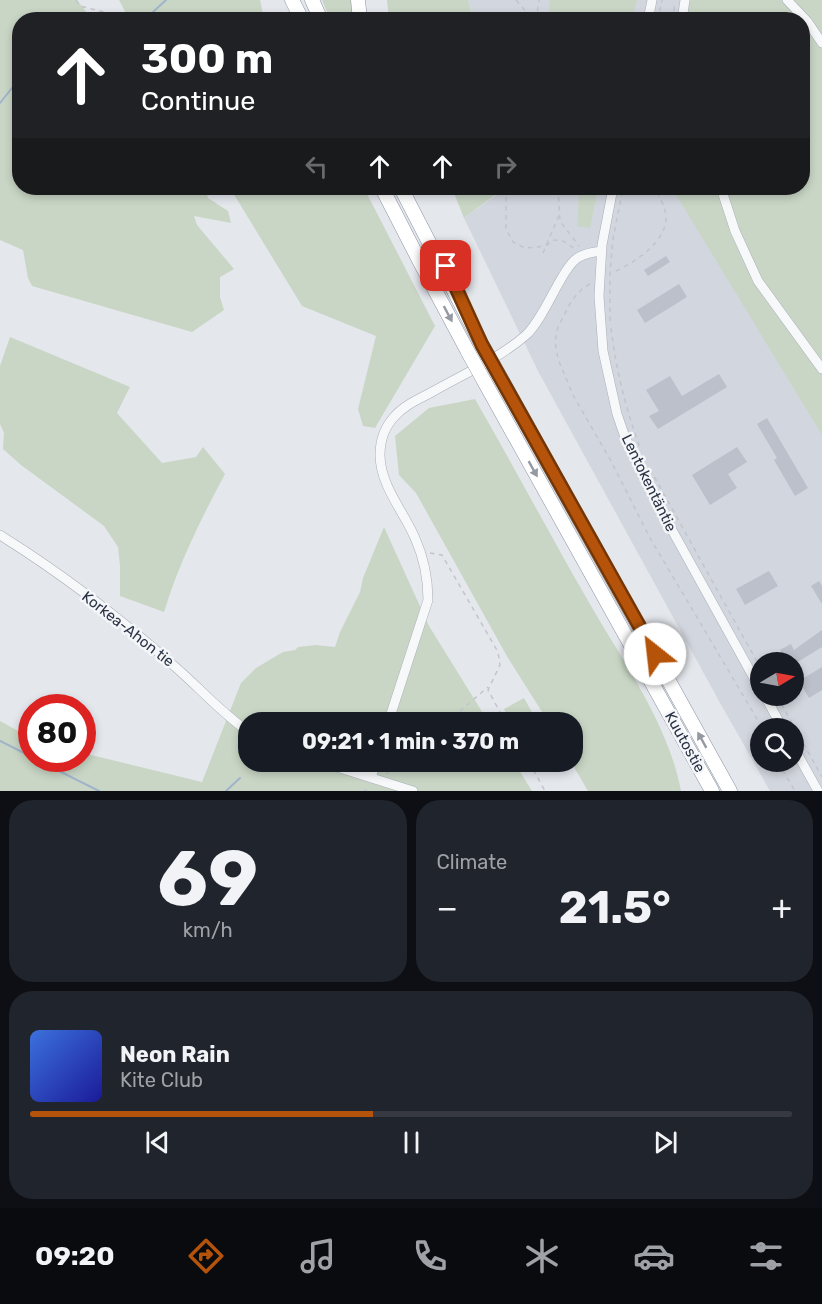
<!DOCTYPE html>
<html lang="en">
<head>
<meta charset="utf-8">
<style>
	:root { --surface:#171b24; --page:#20242c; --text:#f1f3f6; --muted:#9ea1a6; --line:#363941; --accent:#b45309 }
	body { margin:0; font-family:Rubik,sans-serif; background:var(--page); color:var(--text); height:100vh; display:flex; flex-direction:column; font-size:22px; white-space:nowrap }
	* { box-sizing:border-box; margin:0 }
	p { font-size:20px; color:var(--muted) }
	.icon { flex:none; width:33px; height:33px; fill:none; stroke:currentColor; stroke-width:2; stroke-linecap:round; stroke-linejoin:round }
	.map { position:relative; height:791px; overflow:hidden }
	.drawer { display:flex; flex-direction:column; gap:9px; padding:9px; background:#0d0f14; flex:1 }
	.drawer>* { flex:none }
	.top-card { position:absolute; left:12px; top:12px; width:798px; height:183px; border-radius:24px; box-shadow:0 3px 9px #0003; background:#202124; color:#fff; overflow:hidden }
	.needle { width:39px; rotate:80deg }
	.controls { position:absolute; left:750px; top:652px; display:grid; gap:12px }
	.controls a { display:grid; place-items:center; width:54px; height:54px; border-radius:50%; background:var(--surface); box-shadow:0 3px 9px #0003; font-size:30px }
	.speed { position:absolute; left:18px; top:694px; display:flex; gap:12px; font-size:30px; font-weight:700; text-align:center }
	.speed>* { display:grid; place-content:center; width:78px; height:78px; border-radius:50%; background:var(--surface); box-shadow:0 3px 9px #0003; line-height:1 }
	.speed .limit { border:9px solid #d22; background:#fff; color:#111 }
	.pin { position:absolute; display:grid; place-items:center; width:51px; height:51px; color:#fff; margin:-26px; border-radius:12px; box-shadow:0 3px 9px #0006 }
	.me { position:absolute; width:66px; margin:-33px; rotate:331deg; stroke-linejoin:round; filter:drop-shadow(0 0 4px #0008) }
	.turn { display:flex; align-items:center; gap:21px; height:126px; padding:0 30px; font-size:27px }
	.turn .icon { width:78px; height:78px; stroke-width:2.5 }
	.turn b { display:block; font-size:42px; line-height:51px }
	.lanes { display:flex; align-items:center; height:57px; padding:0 30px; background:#0003; justify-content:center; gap:30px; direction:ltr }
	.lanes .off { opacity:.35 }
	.big { font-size:45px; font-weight:700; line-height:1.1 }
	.drawer .widget { flex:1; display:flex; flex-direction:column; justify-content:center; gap:9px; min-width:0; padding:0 21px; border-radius:24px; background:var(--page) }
	.drawer .dial { align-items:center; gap:0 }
	.dial b { font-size:78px; line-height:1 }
	.song { display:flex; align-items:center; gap:18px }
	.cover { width:72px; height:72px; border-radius:9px; background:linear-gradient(135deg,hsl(220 70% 55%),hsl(240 70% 35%)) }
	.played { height:6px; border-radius:3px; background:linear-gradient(90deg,var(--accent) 45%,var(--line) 45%) }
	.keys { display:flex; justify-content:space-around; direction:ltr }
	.heat { display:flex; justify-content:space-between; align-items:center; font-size:33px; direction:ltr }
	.drawer .tiles { flex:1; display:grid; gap:9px; grid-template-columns:1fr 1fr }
	.widget:last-child { grid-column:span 2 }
	.trip { position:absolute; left:238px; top:712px; width:345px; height:60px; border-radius:24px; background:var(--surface); box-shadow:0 3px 9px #0003; font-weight:700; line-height:60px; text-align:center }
	.tabs { display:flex; height:96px; justify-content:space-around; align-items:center; background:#090b0e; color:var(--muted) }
	.tabs .icon { width:42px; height:42px }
	.tabs .active { color:var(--accent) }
	.tabs b { font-size:27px; color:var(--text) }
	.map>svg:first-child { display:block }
	.built { fill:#d2d6de; fill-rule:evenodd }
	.green { fill:#c9d6c5 }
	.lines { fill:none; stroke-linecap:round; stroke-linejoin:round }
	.stream { stroke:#9fb4cc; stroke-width:2 }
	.building { fill:#bbc0ca }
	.minor-casing { stroke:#a9aeb7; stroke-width:10 }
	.highway-casing { stroke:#8b94a3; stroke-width:15 }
	.path { stroke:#c2c5cb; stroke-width:1.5; stroke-dasharray:4.5 4.5; stroke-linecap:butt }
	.minor { stroke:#f7f8fa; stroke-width:9 }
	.highway { stroke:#fff; stroke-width:14 }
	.highway-bridge-casing { stroke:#8b94a3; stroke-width:15; stroke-linecap:butt }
	.highway-bridge { stroke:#fff; stroke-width:14 }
	.oneway { fill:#959aa2 }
	.route-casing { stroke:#753606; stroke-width:15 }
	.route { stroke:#b45309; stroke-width:10 }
	.labels { text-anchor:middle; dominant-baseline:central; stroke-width:5; stroke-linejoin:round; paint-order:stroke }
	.street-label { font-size:15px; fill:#2b3445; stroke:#f4f6f9 }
</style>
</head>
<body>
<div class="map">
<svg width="822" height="791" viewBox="0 0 822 791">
	<rect width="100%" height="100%" fill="#e4e7ec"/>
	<path class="built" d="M468,0h354v791h-52l-51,-90 -181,-330 -74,-153 35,-25 1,-5h302v-168l-329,-1zM760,663h34v33h-34zM760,729h34v33h-34z"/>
	<path class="green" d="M0,0h77l15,19 -72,1v168h185l3,10 20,13 3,12 -37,-7 3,9 37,44 -14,8v20l4,13 -32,22 -160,-46 -4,-8 -5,-28 -23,-10z
		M119,0h141l4,19h-135z
		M322,0h31l1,19h-24z
		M387,0h81l5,19h-84z
		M550,0h87l-5,19h-84z
		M689,0h92l20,19 -115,1z
		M791,0h31v35l-11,-16z
		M803,21l19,27v313l-63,-86 -25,-58 -8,-29h76z
		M230,188h134l71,138 -60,102 -12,-2 -5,-17 18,-73 -74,-30z
		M452,188h48l-1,4 -35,26z
		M573,188h25l-8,40 -13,-2 2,-30z
		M672,188h45l17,52 11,26 33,51 44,57v61z
		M10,337l120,50 -13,26 45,50 34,-6 7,-10 22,27c-24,45 -46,89 -61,138l-44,-16v-31l-2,-18 -14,-21 -83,-61 -18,-16 1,-16 -4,-9v-58z
		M475,399c38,66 74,134 112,200 34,60 81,123 94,192h-93l-17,-29h2v-39h-24l-41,-65 -92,-165 -17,-18 -4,-39 34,-28z
		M384,527l45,99 60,97h-240v39h265l18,29h-532v-70l31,17 1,21h50l1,-6 119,29 39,-99 15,-15 27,-16 12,-2 3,-3 18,-2 19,2 5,-15 20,-40 3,-14z
		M524,698l14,25h-27l-7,-14z"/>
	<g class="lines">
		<path class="stream" d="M153,12l12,8
			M142,20l11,-8 13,-12
			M0,103l16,-20h4
			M0,741l32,16
			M35,759l64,32
			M226,791l14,-13"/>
	</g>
	<path class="building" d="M666,256l4,6 -22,14 -4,-6z
		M679,284l8,13 -42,26 -8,-13z
		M719,374l8,13 -69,42 -9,-13 10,-5 -13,-21 24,-14 12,20z
		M767,418l41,70 -13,8 -21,-36 3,-2 -20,-34z
		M737,447l10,15 -19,12 9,14 -27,17 -18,-30z
		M769,571l9,15 -33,19 -9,-16z
		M819,581l3,5v18l-11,-18z
		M822,630v17l-26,16h-8l-8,-13 11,-6 3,6z
		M822,667v23l-13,8 -10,-17z"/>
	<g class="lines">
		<g class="minor-casing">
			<path id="minor" d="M787,0l20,21 15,22
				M648,20l4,-20
				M682,20l3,-20
				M613,188l-11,57 -3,51 4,55 14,63 8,23 26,55 109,197
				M721,188l14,43 23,50 64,88
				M0,535c59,37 121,84 173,130 26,22 48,48 76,67
				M765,696l18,33
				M388,723l40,-123c0,-22 -4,-42 -13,-62 -11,-26 -35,-53 -35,-83 0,-14 5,-28 14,-38 10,-12 25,-18 38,-25 30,-17 68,-34 94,-57 19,-17 36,-69 53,-78 7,-4 14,-5 22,-6
				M794,748l24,43
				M321,762l92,29
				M371,778l5,-16"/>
		</g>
		<g class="highway-casing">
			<path id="highway" d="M292,0l10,20
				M312,0l9,20
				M358,0l2,20
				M382,188l38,74 48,90
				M401,188l81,157
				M499,375l231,416
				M484,381l228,410"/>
		</g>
		<path class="path" d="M76,0l4,6 32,8 5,6
			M516,0l17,20
			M536,20l3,-20
			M658,20l4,-20
			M672,20l3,-16
			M506,188v41l7,13 10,5 11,1 13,-3 7,-5 9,1 12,8
			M558,188l2,33 19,25
			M543,253l16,-38
			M616,271c19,-9 50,-29 50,-53 0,-11 -7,-21 -11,-30
			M590,284l-8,5 -10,11 -14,27 -3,14 3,18 15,36 38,66 39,77 113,191
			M610,321v-49l3,-33 10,-51
			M611,328c5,42 15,81 29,120
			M650,469l110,198
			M430,553l12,2 56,97 2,13 -12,25 18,33
			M777,696l45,81
			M446,723l42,-36
			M529,762l16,29
			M778,762l17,29
			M386,774l15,-12
			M363,791l7,-3"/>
		<use href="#minor" class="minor"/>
		<use href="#highway" class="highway"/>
		<g class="highway-bridge-casing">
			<path id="highway-bridge" d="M482,345l17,30
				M468,352l16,29"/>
		</g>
		<use href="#highway-bridge" class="highway-bridge"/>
	</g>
	<defs><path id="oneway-solid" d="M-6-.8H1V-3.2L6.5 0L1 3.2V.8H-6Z" transform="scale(1.5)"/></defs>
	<g class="oneway">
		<use href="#oneway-solid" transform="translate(448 314) rotate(62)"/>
		<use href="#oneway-solid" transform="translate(533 469) rotate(61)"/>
		<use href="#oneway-solid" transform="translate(702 740) rotate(-119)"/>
	</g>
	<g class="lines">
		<g class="route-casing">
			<path id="route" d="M446,266l36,79 173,309"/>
		</g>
		<use href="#route" class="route"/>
	</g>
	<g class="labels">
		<g class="street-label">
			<text transform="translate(649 483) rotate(64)">Lentokentäntie</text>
			<text transform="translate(128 629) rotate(38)">Korkea-Ahon tie</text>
			<text transform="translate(685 742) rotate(61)">Kuutostie</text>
		</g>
	</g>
</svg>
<div class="controls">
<a><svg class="needle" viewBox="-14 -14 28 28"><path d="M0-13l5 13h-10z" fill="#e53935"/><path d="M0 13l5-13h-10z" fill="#9ea1a6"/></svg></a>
<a><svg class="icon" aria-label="search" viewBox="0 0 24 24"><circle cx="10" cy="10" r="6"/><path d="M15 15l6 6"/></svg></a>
</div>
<div class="speed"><div class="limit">80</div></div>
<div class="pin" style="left:446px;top:266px;background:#d93025"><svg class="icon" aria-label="arrive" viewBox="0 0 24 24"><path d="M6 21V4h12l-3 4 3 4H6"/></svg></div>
<svg class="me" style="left:655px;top:654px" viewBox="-20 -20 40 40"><circle r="19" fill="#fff"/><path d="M0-13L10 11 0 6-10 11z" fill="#b45309"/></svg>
<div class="trip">09:21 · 1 min · 370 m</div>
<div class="top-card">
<div class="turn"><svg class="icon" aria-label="ahead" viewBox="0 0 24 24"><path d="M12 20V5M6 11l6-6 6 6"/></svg><div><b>300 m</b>Continue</div></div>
<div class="lanes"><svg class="icon off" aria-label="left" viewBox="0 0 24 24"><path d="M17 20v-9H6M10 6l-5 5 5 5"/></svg><svg class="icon" aria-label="ahead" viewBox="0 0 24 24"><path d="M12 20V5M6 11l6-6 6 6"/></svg><svg class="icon" aria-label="ahead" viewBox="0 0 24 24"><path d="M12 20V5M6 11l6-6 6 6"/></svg><svg class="icon off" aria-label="right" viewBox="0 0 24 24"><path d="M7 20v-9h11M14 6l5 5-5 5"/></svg></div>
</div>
</div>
<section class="drawer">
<div class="tiles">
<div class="widget dial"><b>69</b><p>km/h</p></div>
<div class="widget"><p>Climate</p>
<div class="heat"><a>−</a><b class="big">21.5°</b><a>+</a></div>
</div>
<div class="widget">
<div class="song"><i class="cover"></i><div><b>Neon Rain</b><p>Kite Club</p></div></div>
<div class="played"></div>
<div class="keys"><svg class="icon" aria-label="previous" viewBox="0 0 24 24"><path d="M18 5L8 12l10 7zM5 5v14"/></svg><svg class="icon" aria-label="pause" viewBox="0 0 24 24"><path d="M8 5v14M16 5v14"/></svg><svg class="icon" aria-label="next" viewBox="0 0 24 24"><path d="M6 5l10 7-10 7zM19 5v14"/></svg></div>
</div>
</div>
</section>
<nav class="tabs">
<b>09:20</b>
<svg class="icon active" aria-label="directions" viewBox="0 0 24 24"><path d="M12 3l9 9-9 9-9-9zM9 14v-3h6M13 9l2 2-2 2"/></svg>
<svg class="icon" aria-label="music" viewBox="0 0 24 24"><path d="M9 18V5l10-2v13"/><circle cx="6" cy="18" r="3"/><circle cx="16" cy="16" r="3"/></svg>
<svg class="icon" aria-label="phone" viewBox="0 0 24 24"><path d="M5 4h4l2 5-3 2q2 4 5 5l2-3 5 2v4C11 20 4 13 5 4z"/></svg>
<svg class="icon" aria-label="climate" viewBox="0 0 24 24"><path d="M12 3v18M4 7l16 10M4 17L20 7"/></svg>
<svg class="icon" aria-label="car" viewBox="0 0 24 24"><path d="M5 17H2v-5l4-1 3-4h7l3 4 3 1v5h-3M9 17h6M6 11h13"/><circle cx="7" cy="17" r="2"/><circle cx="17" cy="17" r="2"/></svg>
<svg class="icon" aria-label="filters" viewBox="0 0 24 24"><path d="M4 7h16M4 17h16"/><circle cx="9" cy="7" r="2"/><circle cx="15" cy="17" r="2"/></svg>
</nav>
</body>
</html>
